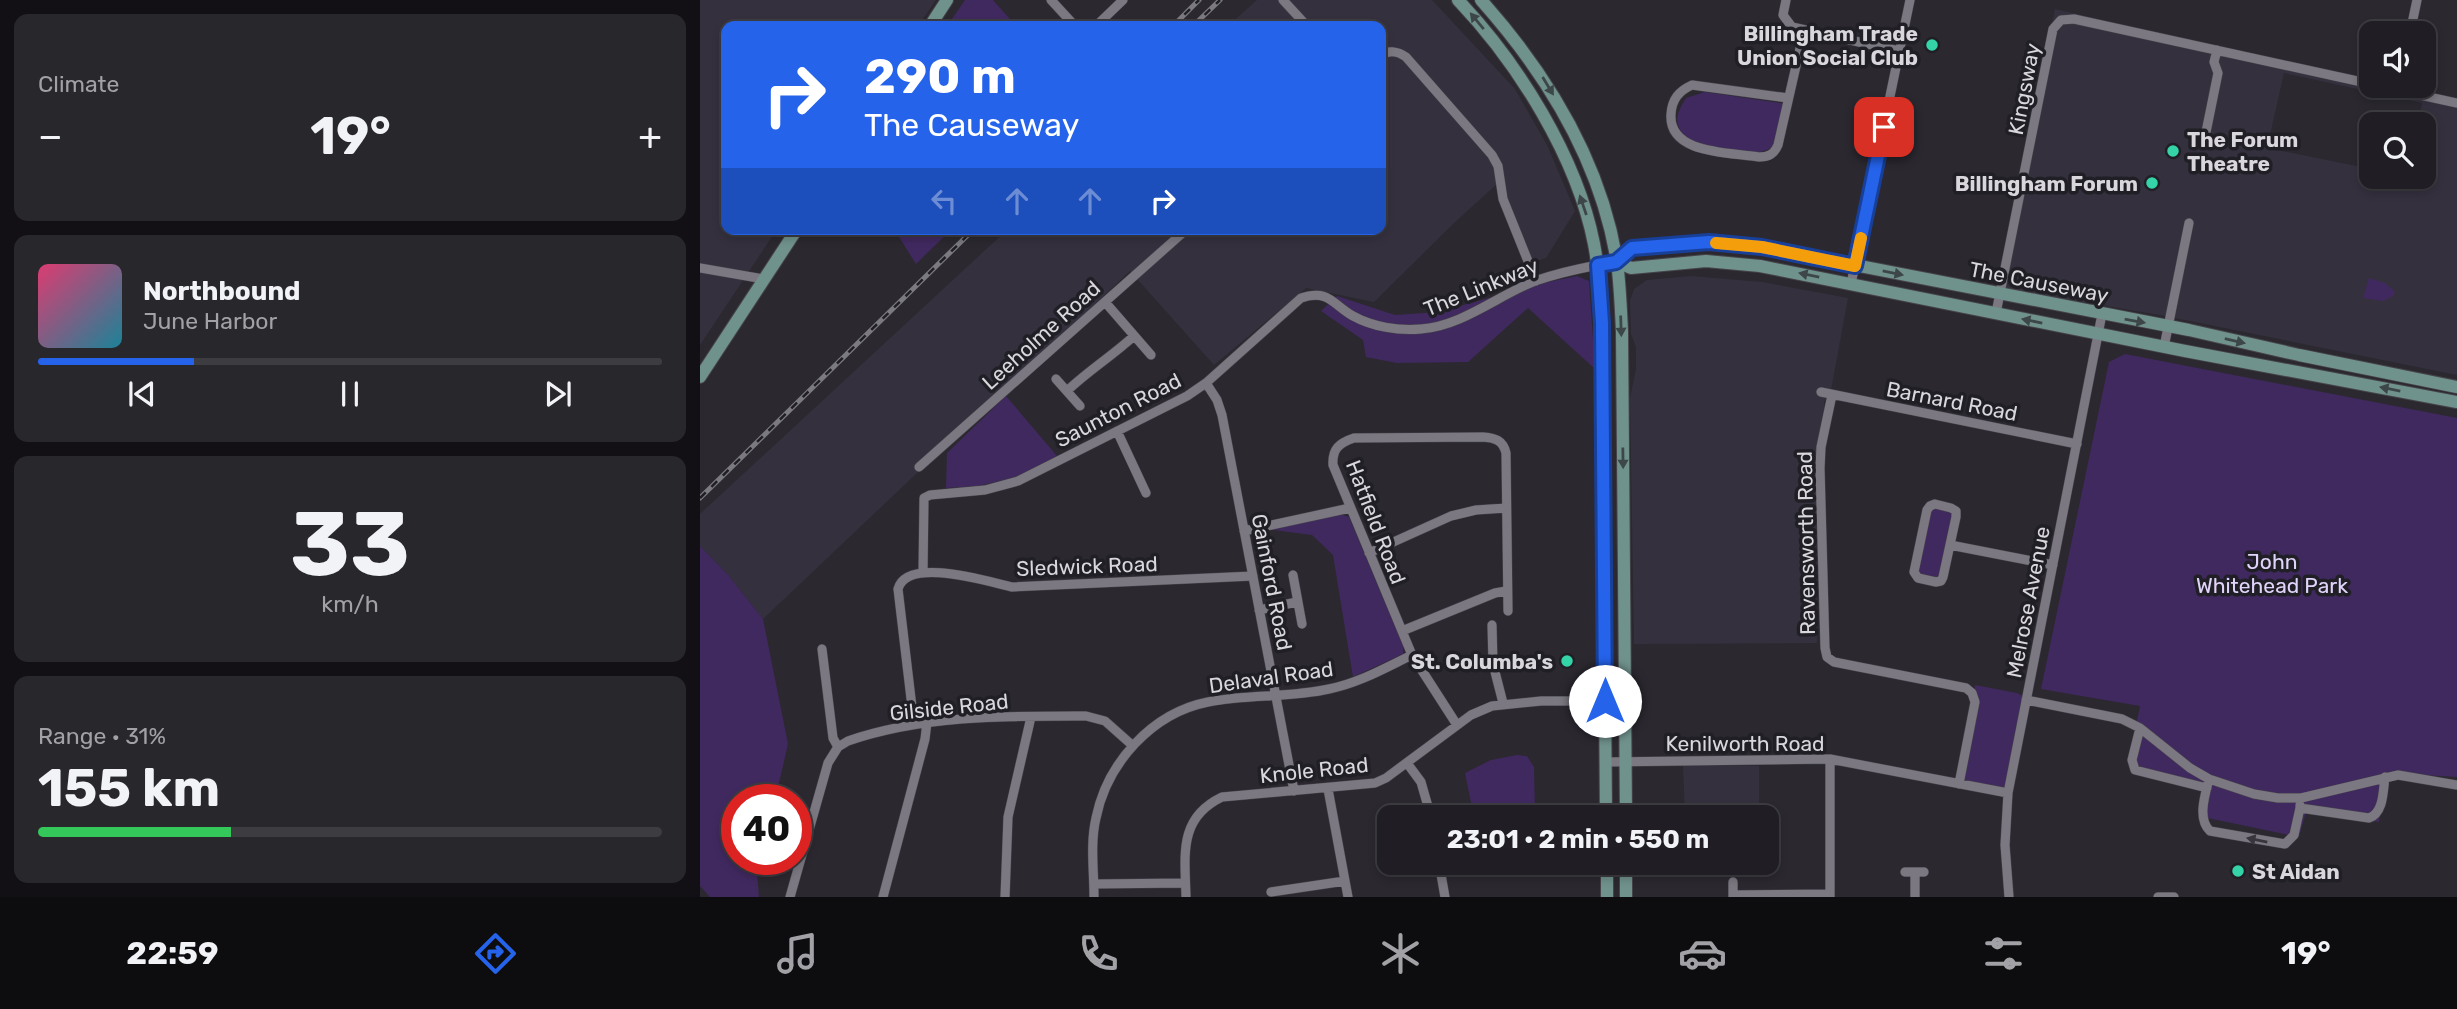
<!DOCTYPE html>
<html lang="en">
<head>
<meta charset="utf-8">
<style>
	:root { --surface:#201e24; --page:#28272c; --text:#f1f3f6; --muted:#a2a2a6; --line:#3d3c41; --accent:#2563eb }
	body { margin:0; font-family:Rubik,sans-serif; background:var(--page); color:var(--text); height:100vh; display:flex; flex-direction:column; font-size:26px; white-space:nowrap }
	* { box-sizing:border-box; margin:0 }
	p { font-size:23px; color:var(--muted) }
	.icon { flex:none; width:38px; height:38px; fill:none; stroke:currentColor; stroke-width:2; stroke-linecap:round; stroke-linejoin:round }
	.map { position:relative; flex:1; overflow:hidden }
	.panel { display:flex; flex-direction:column; gap:14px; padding:14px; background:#121014; width:700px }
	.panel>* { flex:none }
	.guide { position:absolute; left:21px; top:21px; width:665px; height:214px; border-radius:14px; box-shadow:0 4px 10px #0003,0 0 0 2px var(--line); background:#2563eb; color:#fff; overflow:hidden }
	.fabs { position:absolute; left:1659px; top:21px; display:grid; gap:14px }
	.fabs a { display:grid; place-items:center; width:77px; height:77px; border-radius:14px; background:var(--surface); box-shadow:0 4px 10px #0003,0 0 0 2px var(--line); font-size:35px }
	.speed { position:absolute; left:21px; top:784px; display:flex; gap:14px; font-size:35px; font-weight:700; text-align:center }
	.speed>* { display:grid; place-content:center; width:91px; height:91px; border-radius:50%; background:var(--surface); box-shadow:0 4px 10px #0003,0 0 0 2px var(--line); line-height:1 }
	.speed .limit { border:10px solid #d22; background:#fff; color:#111 }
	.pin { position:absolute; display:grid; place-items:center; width:60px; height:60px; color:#fff; margin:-30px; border-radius:14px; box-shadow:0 4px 10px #0006 }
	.me { position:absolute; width:77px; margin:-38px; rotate:0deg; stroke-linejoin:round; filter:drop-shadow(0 0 5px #0008) }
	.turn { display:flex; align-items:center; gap:24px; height:147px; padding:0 28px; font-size:32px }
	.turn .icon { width:91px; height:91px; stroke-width:2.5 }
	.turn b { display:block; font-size:49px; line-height:60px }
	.lanes { display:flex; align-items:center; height:66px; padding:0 28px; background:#0003; justify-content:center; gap:35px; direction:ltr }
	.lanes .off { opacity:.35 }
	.big { font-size:52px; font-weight:700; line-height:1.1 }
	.panel .tile { flex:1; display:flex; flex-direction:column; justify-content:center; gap:10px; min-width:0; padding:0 24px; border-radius:14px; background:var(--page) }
	.panel .dial { align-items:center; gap:0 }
	.dial b { font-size:91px; line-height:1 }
	.song { display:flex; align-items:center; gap:21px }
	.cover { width:84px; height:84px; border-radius:10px; background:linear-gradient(135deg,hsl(340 70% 55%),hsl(190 70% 35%)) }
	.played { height:7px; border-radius:4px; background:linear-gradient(90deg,var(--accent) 25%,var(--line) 25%) }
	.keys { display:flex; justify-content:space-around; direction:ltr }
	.heat { display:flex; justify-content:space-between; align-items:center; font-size:38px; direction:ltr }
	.charge { height:10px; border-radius:5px; background:linear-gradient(90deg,#34c759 31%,var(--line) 0) }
	.trip { position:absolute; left:677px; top:805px; width:402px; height:70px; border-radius:14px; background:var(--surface); box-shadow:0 4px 10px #0003,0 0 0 2px var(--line); font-weight:700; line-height:70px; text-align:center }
	.menu { display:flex; height:112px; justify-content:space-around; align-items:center; background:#0d0c0e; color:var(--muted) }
	.menu .icon { width:49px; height:49px }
	.menu .on { color:var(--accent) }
	.menu b { font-size:32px; color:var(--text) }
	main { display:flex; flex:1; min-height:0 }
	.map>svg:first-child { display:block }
	.built { fill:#35303e; fill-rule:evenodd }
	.green { fill:#40295f }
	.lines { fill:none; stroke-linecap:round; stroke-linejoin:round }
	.street-casing { stroke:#46444b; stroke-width:10 }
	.secondary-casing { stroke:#46444b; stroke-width:14 }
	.street { stroke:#7b7881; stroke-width:9 }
	.secondary { stroke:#70928d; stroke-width:12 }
	.rail-casing { stroke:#7c7a81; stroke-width:5 }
	.rail { stroke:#211f26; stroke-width:2.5; stroke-dasharray:8; stroke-linecap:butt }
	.oneway { fill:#3d474a }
	.oneway2 { fill:#38353d }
	.route-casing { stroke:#184099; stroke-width:18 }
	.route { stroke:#2563eb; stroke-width:12 }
	.slow { stroke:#f59e0b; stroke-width:12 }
	.poi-dot { fill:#34d4a8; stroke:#211f26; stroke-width:2.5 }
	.labels { text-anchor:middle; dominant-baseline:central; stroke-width:7; stroke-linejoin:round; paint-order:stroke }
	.poi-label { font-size:21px; font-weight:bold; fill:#d9d7dc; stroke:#211f26; text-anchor:end }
	.street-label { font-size:21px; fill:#d9d7dc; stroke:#211f26 }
	.park-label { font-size:21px; fill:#e1d4fa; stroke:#211f26 }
</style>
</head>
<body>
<main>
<section class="panel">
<div class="tile"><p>Climate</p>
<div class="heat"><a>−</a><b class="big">19°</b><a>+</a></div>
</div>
<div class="tile">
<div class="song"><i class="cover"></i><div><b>Northbound</b><p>June Harbor</p></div></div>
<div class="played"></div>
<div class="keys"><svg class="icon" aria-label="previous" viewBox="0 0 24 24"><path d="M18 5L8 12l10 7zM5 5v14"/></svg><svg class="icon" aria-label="pause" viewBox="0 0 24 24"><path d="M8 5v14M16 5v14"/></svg><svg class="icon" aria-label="next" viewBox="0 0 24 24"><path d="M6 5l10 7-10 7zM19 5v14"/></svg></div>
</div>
<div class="tile dial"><b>33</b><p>km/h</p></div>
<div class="tile"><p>Range · 31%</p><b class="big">155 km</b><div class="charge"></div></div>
</section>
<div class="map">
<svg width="1757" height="897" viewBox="0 0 1757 897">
	<rect width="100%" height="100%" fill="#2b2830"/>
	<path class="built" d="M0,0h236l-18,26h-192v203h51l-77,116z
		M557,0h175l83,89 33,58 27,64 -29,47 -13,4 -33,-81 -47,43 -79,78 -68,-14 -92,77 -84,-94 -367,348 -34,-43 -29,-30v-32l308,-285h373v-203h-153z
		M1355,9l316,73v4h15l71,17v272l-297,-60 -161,-27zM1584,73l138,30 -4,21h6v53h-53v-8l-104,-21z
		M991,276l71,6 86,16 -17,92 -7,12 1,7 -9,44 1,190 -183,1 -4,-246 6,-29v-22l-5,-13 -1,-33 4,-12 13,-9z
		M983,766h76v51h-74z"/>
	<path class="green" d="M265,0h28l23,26h-69z
		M1005,92l81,12c-2,10 -3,22 -6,32 -11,31 -67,11 -91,7 -14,-19 -16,-24 -3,-45z
		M194,229h58l-36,35z
		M877,276l12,5 6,88 -67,-61 -60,54 -71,1 -31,-6 -3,-17 -42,-29 16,-15 58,19 43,-3 105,-29z
		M1669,278l16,5 10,9 -2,4 -10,5 -20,-3z
		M1425,354l332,64v359l-69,-4 -3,4 -6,45 -73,-10 -7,25 -101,-21 3,-26 -70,-19 3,-35 6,-30 -99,-17 68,-327z
		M306,396l51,60 -40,21 -39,9 -32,2 1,-35z
		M1230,506l26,8 -15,67 -27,-6z
		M640,514l9,3 54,129v8l-50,23 -20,-122 -21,-20 -45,-6z
		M0,546l29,30 34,43 25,125 -13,56h-38v59h24l-4,14 2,24h-49l-10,-11z
		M1275,685l42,8 6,3 -17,94 -44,-8z
		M817,755l10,1 7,11 1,50h-61l-9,-44 26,-13z"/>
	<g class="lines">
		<g class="street-casing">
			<path id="street" d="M351,0l24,26
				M583,0l24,26
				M1086,0l-3,15 9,12 107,24
				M396,26l27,-26
				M1710,33l7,-33
				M681,55c8,-5 17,-4 25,2l86,98 6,11 5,33 33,82
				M1679,86l78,17
				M1088,98l-96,-13c-13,6 -20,14 -21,29 -3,41 60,38 88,43 10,0 15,-3 19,-12l26,-114
				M1505,137l13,-64 -4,-11 3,-12
				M0,268l64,11
				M1151,284l59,-284
				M405,302l46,53
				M1296,313l57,-284 8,-9 13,-1 297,65
				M1464,347l25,-124
				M356,379l24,27
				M506,383l11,17 5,15 72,376
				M367,391c21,-20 45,-35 67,-55
				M1121,392l256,52
				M1132,395l-11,52 -1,21 5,180 2,9 7,5 132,26 6,5 3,9 -16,82
				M417,431l29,62
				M219,467l268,-238
				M1235,504l16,4 5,3v6l-13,60 -2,4 -5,1 -18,-4 -4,-6 13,-62 3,-4z
				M544,531l106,-23
				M1250,545l103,20
				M669,553l82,-37 25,-6 30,-2
				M223,573l1,-75 6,-3 55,-5 33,-9 169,-85 19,-13 95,-85c28,-9 31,6 52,18 20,11 46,15 68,13 41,-3 76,-33 114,-48 20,-7 42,-12 63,-16
				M593,575l9,49
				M559,610l38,-8
				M792,625l1,39 10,39
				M702,631l93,-38 11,-2
				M122,649l11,89 5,9
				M1326,700l96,19 18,9 50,40 19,11 45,15 24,4h23l97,-23 59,10
				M214,724l-16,-135c9,-33 91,-7 114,-2l241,-11
				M757,725l-45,-70 -79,-190c-1,-16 6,-22 21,-27l129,-1c12,1 20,3 23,16l2,158
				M1440,728l-8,32 3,10 72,18
				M1130,759v138
				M906,762l224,-3 178,34
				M707,763l14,19 10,35
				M1509,779c-4,16 -12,40 1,52l75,13 9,-9 6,-27
				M628,789l20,108
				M1600,805v3l69,10c15,-5 14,-28 16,-41
				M739,863l6,34
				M1205,872h19
				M1215,872v25
				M1033,882v15
				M394,884l91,-1
				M571,892l74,-11
				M1033,895l97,-1
				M90,897l38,-134 10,-16 10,-6c76,-26 158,-25 238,-25l19,5 27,24
				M183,897l42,-158 2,-17
				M305,897l3,-80 23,-100
				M394,897c0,-26 -4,-54 2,-79 11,-55 56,-105 112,-116 40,-8 81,-4 121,-13 30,-6 56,-21 83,-34
				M486,897c-1,-42 -8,-79 36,-100l153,-14 11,-5 85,-63 21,-9 49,-5h84
				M1309,897l-4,-52 3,-52 94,-479
				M1458,897h16"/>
		</g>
		<g class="secondary-casing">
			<path id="secondary" d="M758,0c60,63 119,157 136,244 5,26 7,53 8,79l4,494
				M781,0c67,75 120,162 136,262 3,23 4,47 5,70l4,485
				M230,26l17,-26
				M917,262l15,-14 77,-6 53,5 427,83 110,25 158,32
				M898,265l19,-3 14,6 75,-7 54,5 425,85 272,51
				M0,377l97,-148
				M907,863v34
				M926,863v34"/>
		</g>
		<use href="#street" class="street"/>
		<use href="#secondary" class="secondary"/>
		<g class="rail-casing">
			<path id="rail" d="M473,26l26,-26
				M493,26l27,-26
				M0,498l274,-269"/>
		</g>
		<use href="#rail" class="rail"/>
	</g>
	<defs><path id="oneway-solid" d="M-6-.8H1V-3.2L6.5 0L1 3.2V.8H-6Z" transform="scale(1.75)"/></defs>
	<g class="oneway">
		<use href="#oneway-solid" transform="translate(777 21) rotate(-130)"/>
		<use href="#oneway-solid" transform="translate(848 86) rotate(59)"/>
		<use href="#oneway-solid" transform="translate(883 205) rotate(-109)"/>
		<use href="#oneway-solid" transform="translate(1193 273) rotate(11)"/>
		<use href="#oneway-solid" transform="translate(1109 275) rotate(-168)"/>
		<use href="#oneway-solid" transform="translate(1332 321) rotate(-169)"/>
		<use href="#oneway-solid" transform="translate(1435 321) rotate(10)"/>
		<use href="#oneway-solid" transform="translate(921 326) rotate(88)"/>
		<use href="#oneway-solid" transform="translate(1535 341) rotate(13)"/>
		<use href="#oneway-solid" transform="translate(1690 389) rotate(-169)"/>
		<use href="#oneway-solid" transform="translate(923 458) rotate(89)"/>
	</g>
	<use class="oneway2" href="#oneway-solid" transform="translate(1557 840) rotate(-169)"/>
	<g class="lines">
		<g class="route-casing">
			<path id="route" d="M905,701l-3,-378 -4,-58 18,-3 16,-14 77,-6 53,5 93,19 29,-139"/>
		</g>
		<use href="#route" class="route"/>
		<path class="slow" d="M1016,243l46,4 93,19 6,-28"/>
	</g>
	<g class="poi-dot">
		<circle cx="1232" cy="45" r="7"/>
		<circle cx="1473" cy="151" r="7"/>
		<circle cx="1452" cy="183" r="7"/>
		<circle cx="867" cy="661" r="7"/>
		<circle cx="1538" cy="871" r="7"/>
	</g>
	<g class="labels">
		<g class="poi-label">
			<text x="1218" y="33">Billingham Trade<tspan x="1218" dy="24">Union Social Club</tspan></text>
			<text x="1487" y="139" text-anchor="start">The Forum<tspan x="1487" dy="24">Theatre</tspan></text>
			<text x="1438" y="183">Billingham Forum</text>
			<text x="853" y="661">St. Columba's</text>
			<text x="1552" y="871" text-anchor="start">St Aidan</text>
		</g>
		<g class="street-label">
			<text transform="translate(1324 89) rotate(-79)">Kingsway</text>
			<text transform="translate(1339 282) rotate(11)">The Causeway</text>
			<text transform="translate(781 287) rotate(-22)">The Linkway</text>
			<text transform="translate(341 335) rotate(-42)">Leeholme Road</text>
			<text transform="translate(1252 401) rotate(11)">Barnard Road</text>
			<text transform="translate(418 410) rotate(-27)">Saunton Road</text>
			<text transform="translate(676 522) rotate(69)">Hatfield Road</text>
			<text transform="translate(1106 543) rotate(-91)">Ravensworth Road</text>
			<text transform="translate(387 566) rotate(-2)">Sledwick Road</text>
			<text transform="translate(572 582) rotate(79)">Gainford Road</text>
			<text transform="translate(1328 602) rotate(-79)">Melrose Avenue</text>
			<text transform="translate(571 677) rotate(-8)">Delaval Road</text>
			<text transform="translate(249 707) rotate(-6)">Gilside Road</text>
			<text x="1045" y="743">Kenilworth Road</text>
			<text transform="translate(614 770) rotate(-6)">Knole Road</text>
		</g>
		<g class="park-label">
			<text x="1572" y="561">John<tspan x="1572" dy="24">Whitehead Park</tspan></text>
		</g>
	</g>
</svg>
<div class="fabs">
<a><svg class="icon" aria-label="sound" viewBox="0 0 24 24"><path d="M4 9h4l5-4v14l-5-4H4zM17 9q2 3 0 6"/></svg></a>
<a><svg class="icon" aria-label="search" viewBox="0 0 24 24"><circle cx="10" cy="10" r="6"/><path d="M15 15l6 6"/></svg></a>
</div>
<div class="speed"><div class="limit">40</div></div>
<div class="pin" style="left:1184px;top:127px;background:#d93025"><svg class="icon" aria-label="arrive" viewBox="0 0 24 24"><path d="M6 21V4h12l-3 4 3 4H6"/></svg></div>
<svg class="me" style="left:905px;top:701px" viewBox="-20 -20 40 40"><circle r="19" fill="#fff"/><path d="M0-13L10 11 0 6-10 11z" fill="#2563eb"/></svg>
<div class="trip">23:01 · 2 min · 550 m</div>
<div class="guide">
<div class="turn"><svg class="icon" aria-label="right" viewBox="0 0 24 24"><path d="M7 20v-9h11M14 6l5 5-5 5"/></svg><div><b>290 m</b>The Causeway</div></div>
<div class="lanes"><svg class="icon off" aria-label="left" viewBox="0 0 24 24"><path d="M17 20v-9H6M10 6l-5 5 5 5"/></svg><svg class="icon off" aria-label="ahead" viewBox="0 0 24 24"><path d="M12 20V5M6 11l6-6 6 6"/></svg><svg class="icon off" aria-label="ahead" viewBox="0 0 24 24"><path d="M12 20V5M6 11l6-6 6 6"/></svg><svg class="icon" aria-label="right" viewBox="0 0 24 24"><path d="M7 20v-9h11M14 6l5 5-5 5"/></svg></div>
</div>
</div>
</main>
<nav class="menu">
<b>22:59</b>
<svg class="icon on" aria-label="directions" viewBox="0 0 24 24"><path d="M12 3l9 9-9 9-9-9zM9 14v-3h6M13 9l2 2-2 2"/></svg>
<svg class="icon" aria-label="music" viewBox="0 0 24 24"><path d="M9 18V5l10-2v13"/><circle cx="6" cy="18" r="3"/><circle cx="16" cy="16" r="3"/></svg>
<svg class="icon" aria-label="phone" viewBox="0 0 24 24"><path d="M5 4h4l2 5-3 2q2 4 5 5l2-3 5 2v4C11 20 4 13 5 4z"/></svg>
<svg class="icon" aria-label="climate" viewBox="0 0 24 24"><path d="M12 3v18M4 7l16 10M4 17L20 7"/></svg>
<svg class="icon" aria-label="car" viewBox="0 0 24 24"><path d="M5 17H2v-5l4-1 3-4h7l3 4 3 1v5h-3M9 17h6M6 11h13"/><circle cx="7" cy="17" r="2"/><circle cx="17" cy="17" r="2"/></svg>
<svg class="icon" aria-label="filters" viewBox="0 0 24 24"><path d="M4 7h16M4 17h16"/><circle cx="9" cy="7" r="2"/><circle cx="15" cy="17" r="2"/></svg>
<b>19°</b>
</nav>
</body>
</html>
